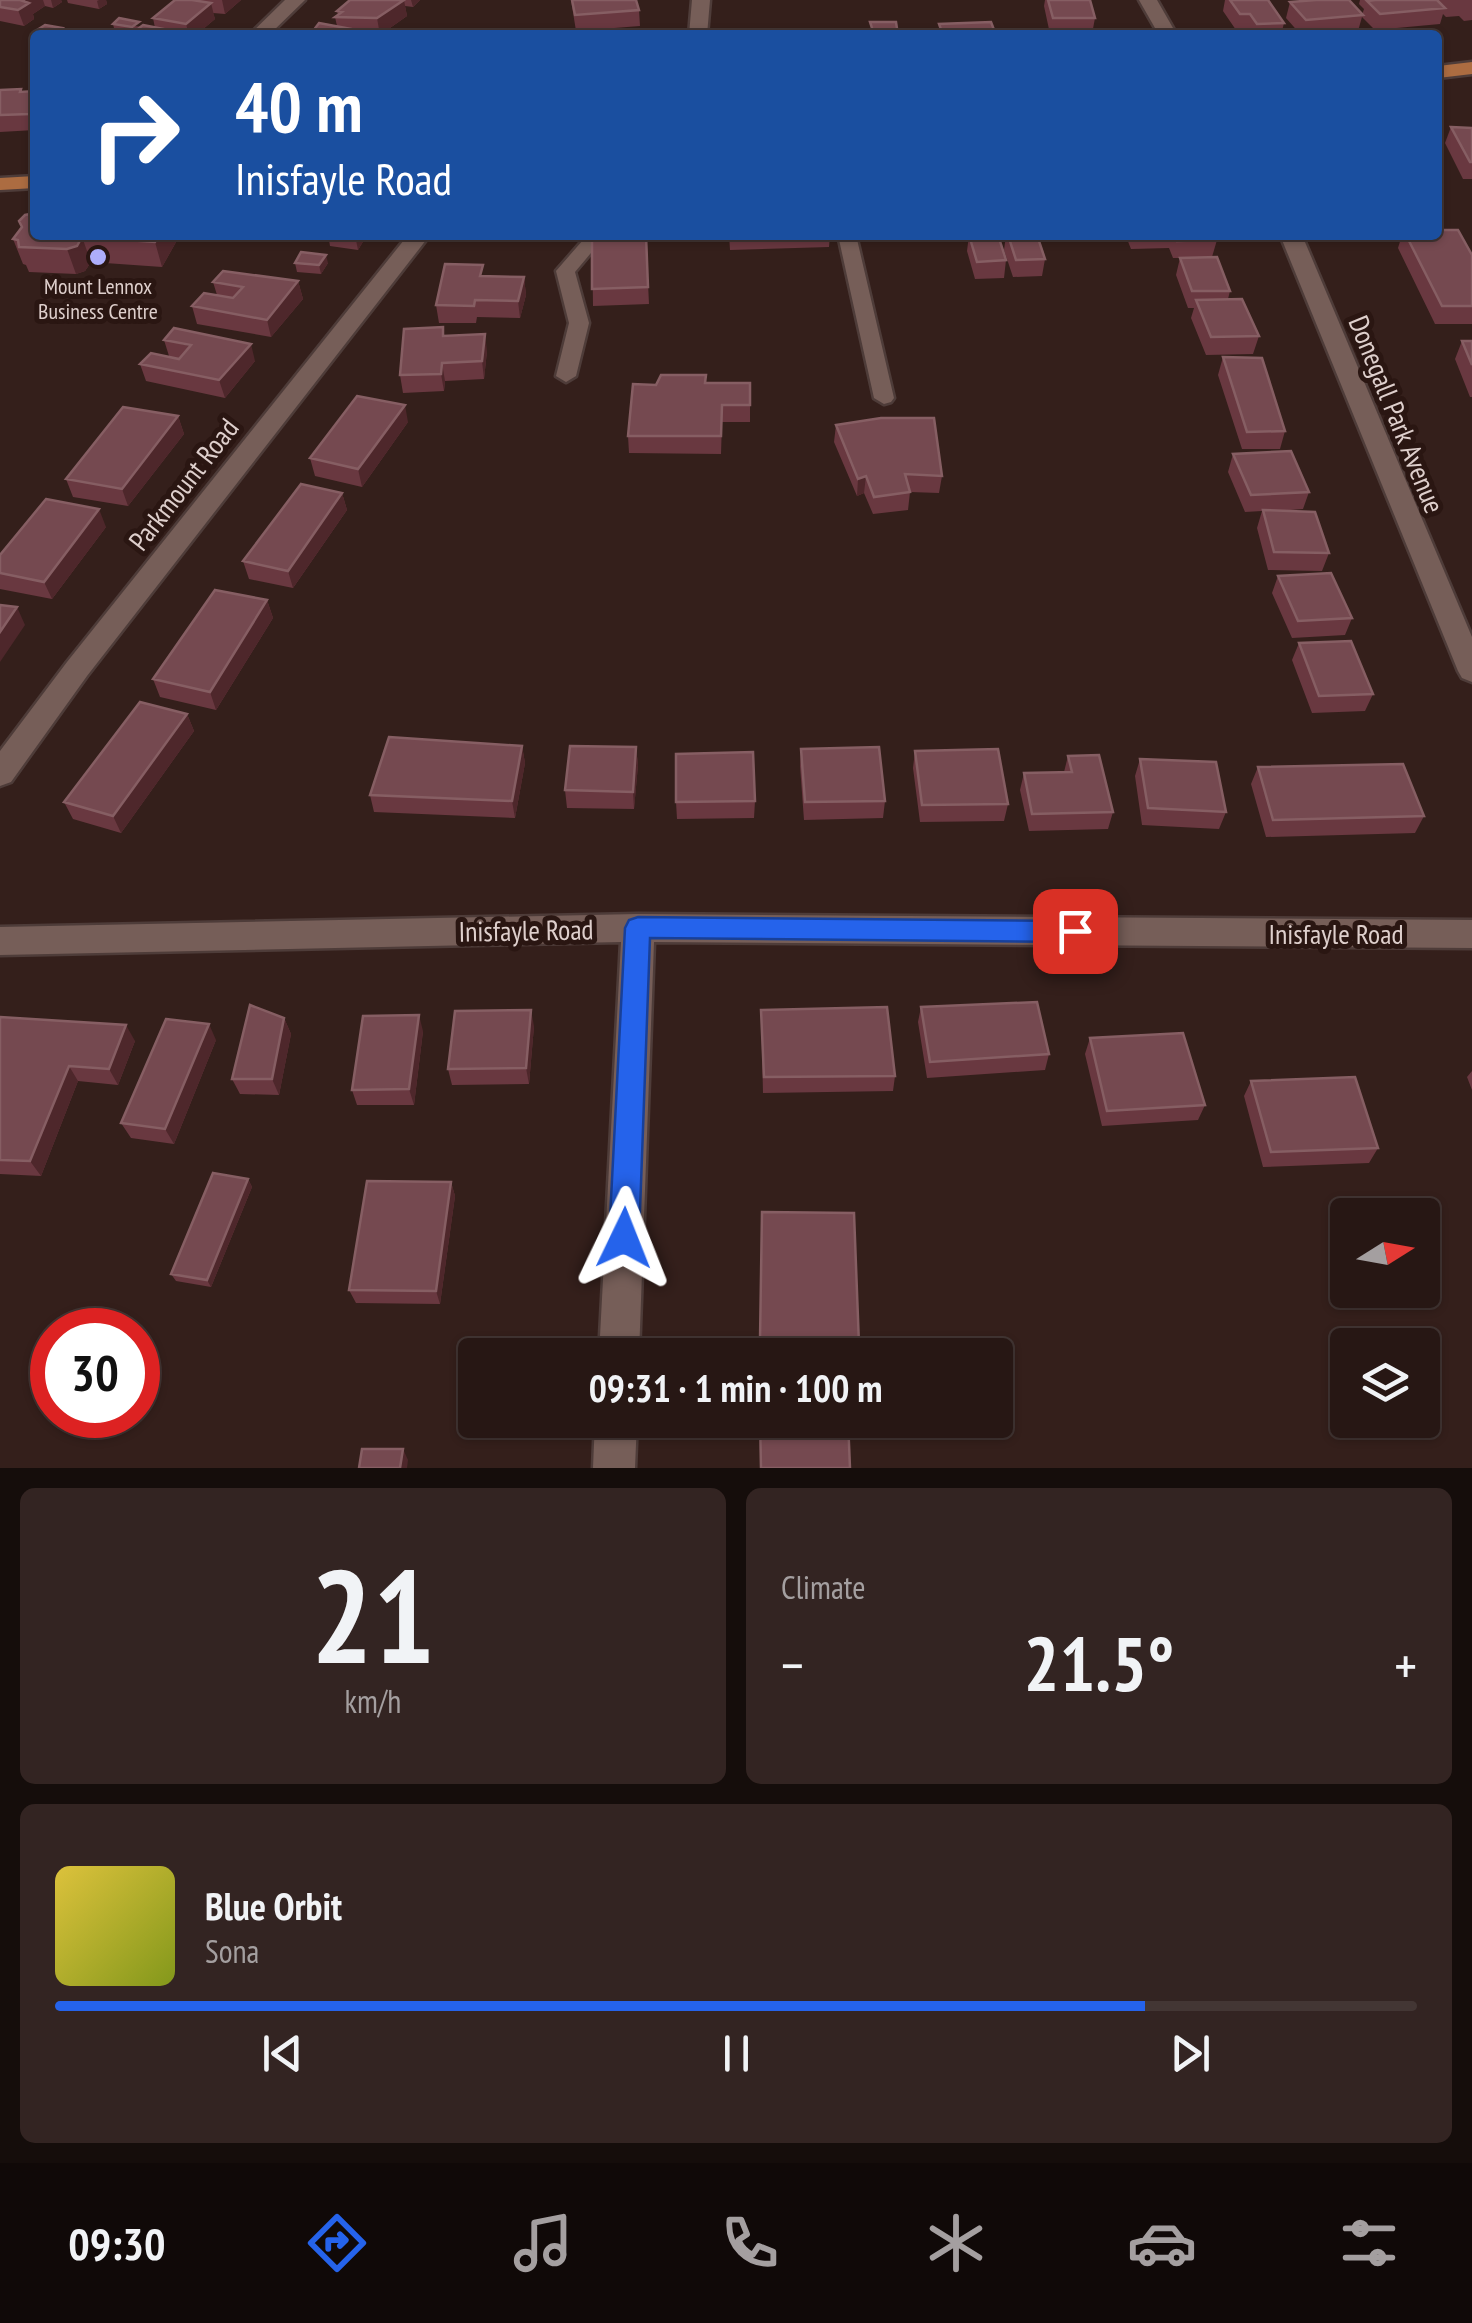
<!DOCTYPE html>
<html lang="en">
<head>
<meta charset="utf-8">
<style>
	:root { --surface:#271714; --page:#332422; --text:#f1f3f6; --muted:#a49fa0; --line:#433634; --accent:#2563eb }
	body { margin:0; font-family:"PT Sans Narrow",sans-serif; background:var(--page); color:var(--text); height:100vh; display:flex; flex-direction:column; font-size:38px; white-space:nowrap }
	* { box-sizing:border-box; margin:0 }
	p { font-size:32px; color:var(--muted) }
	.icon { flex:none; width:55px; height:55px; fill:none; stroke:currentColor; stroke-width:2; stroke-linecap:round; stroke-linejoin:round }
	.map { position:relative; height:1468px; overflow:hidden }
	.details { display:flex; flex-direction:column; gap:20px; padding:20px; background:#150d0b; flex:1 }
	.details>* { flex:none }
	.banner { position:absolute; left:30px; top:30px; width:1412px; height:210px; border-radius:10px; box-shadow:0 2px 8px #0004,0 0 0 2px var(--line); background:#1a4fa0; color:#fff; overflow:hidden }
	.needle { width:65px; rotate:79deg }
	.buttons { position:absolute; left:1330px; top:1198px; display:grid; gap:20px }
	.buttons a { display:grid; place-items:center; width:110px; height:110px; border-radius:10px; background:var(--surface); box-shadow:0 2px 8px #0004,0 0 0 2px var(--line); font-size:50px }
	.speed { position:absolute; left:30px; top:1308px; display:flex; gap:20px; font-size:50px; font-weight:700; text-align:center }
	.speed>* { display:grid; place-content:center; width:130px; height:130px; border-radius:50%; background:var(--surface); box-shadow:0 2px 8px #0004,0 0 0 2px var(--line); line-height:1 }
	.speed .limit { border:15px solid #d22; background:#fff; color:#111 }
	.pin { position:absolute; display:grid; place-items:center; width:85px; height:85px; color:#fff; margin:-42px; border-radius:20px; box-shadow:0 5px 15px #0006 }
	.me { position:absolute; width:110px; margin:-55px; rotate:2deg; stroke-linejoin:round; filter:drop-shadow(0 0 8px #0008) }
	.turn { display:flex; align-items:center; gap:35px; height:210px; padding:0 40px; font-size:45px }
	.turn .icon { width:130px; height:130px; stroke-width:2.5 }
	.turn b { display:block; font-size:70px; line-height:85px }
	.big { font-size:75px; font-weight:700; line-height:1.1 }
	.details .tile { flex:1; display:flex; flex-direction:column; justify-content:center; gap:15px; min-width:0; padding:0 35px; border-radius:15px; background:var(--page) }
	.details .dial { align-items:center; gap:0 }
	.dial b { font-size:130px; line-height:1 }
	.song { display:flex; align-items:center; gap:30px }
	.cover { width:120px; height:120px; border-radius:15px; background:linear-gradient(135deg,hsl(50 70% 55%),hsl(70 70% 35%)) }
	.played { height:10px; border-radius:5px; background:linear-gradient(90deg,var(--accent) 80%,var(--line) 80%) }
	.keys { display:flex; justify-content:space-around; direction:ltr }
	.heat { display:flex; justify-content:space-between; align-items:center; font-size:55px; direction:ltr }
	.details .tiles { flex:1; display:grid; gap:20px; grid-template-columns:1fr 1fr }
	.tile:last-child { grid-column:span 2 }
	.trip { position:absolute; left:458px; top:1338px; width:555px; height:100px; border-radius:10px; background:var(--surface); box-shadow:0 2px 8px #0004,0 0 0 2px var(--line); font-weight:700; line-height:100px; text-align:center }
	.menu { display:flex; height:160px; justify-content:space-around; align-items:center; background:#100908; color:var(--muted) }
	.menu .icon { width:70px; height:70px }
	.menu .selected { color:var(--accent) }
	.menu b { font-size:45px; color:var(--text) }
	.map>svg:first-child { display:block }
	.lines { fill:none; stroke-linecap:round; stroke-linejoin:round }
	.lane-casing { stroke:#4e3c39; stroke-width:5 }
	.street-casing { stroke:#4e3c39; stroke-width:5 }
	.secondary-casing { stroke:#4e3c39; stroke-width:5 }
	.primary-casing { stroke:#4e3c39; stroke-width:5 }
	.lane { fill:#765e58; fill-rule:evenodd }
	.street { fill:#765e58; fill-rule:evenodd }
	.secondary { fill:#765e58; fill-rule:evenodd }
	.primary { fill:#ac6c41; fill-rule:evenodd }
	.wall { fill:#693840 }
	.shaded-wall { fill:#4e272b }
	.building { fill:#754950; stroke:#865e63; stroke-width:2.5 }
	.route { fill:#2563eb; stroke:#184099; stroke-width:2.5 }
	.poi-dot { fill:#aeaefa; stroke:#2a1612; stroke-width:4 }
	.labels { text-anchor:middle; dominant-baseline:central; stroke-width:10; stroke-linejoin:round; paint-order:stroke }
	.far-poi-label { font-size:22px; fill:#decfcc; stroke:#2a1612 }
	.street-label { font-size:28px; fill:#decfcc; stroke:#2a1612 }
</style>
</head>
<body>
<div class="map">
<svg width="1472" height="1468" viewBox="0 0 1472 1468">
	<rect width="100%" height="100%" fill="#341f1b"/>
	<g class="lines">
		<g class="lane-casing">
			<path id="lane" d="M583,235h18v6l-26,31 14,51 -13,53 -10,6 -10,-6 13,-53 -13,-52 27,-31z
				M838,235h18l38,163 -3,4 -7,2 -10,-6z"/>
		</g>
		<g class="street-casing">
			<path id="street" d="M285,0h20l-36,35h-20z
				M692,0h18l-3,35h-18z
				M1139,0h18l20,35h-18z
				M408,235h22l-343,441 -76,106 -11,4v-35l67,-89z
				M638,914l834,6v28l-818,-6 -15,413h-40l22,-413 -621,13v-28z
				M595,1420h42l-2,48h-42z"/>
		</g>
		<g class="secondary-casing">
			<path id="secondary" d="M1280,235h22l170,402v45l-10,-4 -4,-7z"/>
		</g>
		<g class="primary-casing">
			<path id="primary" d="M1472,62v12l-34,4v-12z
				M35,176v12l-35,2v-12z"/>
		</g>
		<use href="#lane" class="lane"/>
		<use href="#street" class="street"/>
		<use href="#secondary" class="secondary"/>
		<use href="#primary" class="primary"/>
	</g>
	<path class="wall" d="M0,0h61l1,2 -9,6 -8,-2 -12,8 1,5 -10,7 -24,-5z
		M67,0h39l1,4 -8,5 -31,-6z
		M174,0h67l-16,14 -12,-1 2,6 -19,16h-66l-15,-3 -2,-8 42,4 -2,-10z
		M350,0h70l-7,7 -8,-1 2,10 -27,19h-70l27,-9 -2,-9 3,-2 -1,-4z
		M571,0h65l3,10 1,16 -64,5z
		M1045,0h45l5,18 -3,16h-42l-6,-28z
		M1225,0h43l16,23 -3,12h-32l-3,-5h-10l-13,-19z
		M1360,0h112v20l-8,1 -5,-5 -13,1 -3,-3 -3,10 -65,6 -13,-13 -4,14 -57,4 -15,-17 4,-16 72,13 2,-6 -5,-5z
		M37,30l27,5h-25z
		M21,89l1,3 13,-1v39l-35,2v-42z
		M1451,127l21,1v51h-9l-18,-36z
		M22,228l13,7h145l-18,32 -71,-5 -6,9 -9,3 -47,-2 -3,-7 -3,-1 -10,-25z
		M204,235h60l-59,5z
		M328,235h39l-9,15 -28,-4z
		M493,235h59l-59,4z
		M592,235h61l1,4 -8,1 3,64 -56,2z
		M729,235h101l-1,12 -99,3z
		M969,235l37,25 -2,18 -29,1 -8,-28z
		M1006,235h31l8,24 -3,17 -29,1 -9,-27z
		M1128,235h87l2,5 -5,17 18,34 -2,8 31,37 -6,18 -47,1 -15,-37 3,-10h-6l-12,-33 4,-17h-7l-4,-10 -38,1 -4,-10z
		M1402,235h36l34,20v69h-37l-37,-76z
		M295,263h33l-7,11 -24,-2z
		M484,276l40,1 2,18 -6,23 -43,-1 -1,6h-37l-3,-18z
		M298,281l5,18 -32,38 -74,-13 -5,-18 25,-11 -4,-13z
		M444,335l43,16 -3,28 -39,2 -1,10 -41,2 -3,-18z
		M164,340l91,21 -30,37 -79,-17 -6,-17 29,-8z
		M1462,341h10v56h-2l-15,-38z
		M1223,357l62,74 -5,18h-38l-24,-74z
		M706,383h44v39h-28l-1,32 -92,-1 -1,-17 28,-51z
		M178,416l6,18 -56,72 -55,-9 -7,-18z
		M408,422l-46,65 -47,-11 -5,-18z
		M836,425l106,51 -3,17 -29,-1 -2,18 -35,4 -9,-21 -7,3 -23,-54z
		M1233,454l76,38 -6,17 -26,2 52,42 -7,18 -54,-1 -11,-42 5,-17 -17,1 -17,-40z
		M342,493l5,17 -54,78 -44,-9 -6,-18z
		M106,527l-54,72 -52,-10v-34z
		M1278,576l74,42 -7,17 -53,3 -20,-45z
		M267,600l6,18 -57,92 -56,-13 -7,-18z
		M1299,643l74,51 -8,17 -53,2 -20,-53z
		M187,714l7,17 -73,102 -48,-14 -9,-17z
		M522,746l3,17 -10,55 -141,-6 -4,-17z
		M636,747l2,18 -4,44 -67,-1 -2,-18z
		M801,749l84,52 -2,17 -79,2 -4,-54z
		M915,751l93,53 -4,17 -84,1 -7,-54z
		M1068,756l45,56 -5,17 -79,2 -9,-41 4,-17 40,-1z
		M1140,759l86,53 -7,17 -77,-4 -7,-49z
		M1258,767l166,49 -9,17 -149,4 -15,-53z
		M755,801l-1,17 -77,1 -1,-17z
		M921,1007l128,47 -4,16 -118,8 -9,-56z
		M761,1010l134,66 -2,15 -130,2z
		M0,1017l135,24 -17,44 -40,-4 -37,95 -41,-2z
		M284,1018l7,16 -12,61 -39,-1 -8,-15z
		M534,1026l-5,58 -77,1 -4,-16z
		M423,1031l-9,74h-57l-5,-15z
		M1090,1038l115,67 -7,15 -96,6 -17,-72z
		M216,1040l-42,104 -43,-6 -10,-15z
		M1472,1071v19l-5,-13z
		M1251,1081l127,67 -9,15 -106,4 -19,-71z
		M248,1179l4,8 -41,100 -35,-6 -5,-7z
		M451,1182l4,14 -15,108 -84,-1 -7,-13z
		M762,1212l97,133 -1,10 -98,-2z"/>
	<path class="shaded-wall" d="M25,0h18l2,6 -12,8 1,5 -10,7 -6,-16z
		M51,0h10l1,2 -9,6z
		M99,0h7l1,4 -8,5 -2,-8z
		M222,0h19l-16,14z
		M404,0l3,16 -27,19 -3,-17z
		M411,0h9l-7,7z
		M211,3l4,16 -19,16h-7l-3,-11z
		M62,28l2,7h-8l-1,-2z
		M35,99v30l-5,-15z
		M159,235h21l-18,32 -7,-25z
		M355,235h12l-9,15z
		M82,237l9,25 -6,9 -9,3 -9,-25z
		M326,255l2,8 -7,11 -2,-9z
		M524,277l2,18 -6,23 -2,-17z
		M298,281l5,18 -32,38 -4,-17z
		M485,334l2,17 -3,28 -2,-18z
		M251,344l4,17 -30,37 -6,-18z
		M442,363l3,18 -1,10 -3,-17z
		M405,405l3,17 -46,65 -4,-18z
		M178,416l6,18 -56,72 -6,-17z
		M866,476l-2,17 -7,3 1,-17z
		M342,493l5,17 -54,78 -5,-17z
		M99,509l7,18 -54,72 -8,-17z
		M267,600l6,18 -57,92 -6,-18z
		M17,607l8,18 -25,37v-30z
		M187,714l7,17 -73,102 -8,-17z
		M522,746l3,17 -10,55 -3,-17z
		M636,747l2,18 -4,44 -1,-17z
		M531,1010l3,16 -5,58 -3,-16z
		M419,1015l4,16 -9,74 -5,-16z
		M284,1018l7,16 -12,61 -7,-16z
		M209,1024l7,16 -42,104 -9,-15z
		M126,1025l9,16 -17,44 -9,-16z
		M69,1066l9,15 -37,95 -11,-15z
		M248,1179l4,8 -41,100 -4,-7z
		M451,1182l4,14 -15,108 -4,-13z
		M403,1449l5,11 -1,8h-7z"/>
	<path class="building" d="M0,0h25l-2,1 6,2 -11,7 -18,-3z
		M175,0h17l19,3 -25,21 -33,-6z
		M350,0h54l-27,18 -42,-1 7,-5 -5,-1z
		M572,0h64l3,10 -64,5z
		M1048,0h42l5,18h-42z
		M1230,0h38l16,23 -27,1 -7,-10h-10z
		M1316,0h33l14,15 -57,5 -16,-18z
		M1375,0h62l8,8 -65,6 -13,-13z
		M119,18l20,4 -7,5 -19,-3z
		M870,22h26l2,13h-47l23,-1z
		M991,22l5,13h-53l-4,-11z
		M319,23l59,11 -68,1z
		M45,25l17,3 -7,5 -18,-3z
		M143,25l36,7 -3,3h-46z
		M21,89l-1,3 15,-1v8l-5,15 -30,1v-25z
		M1451,127l21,1v34h-2z
		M35,213v22h124l-4,7 -73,-5 -5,9 -10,3 -48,-2 -1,-7 -5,-1 9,-12 -3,-6 6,-6z
		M1438,230h20l14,25v51h-30l-36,-71h32z
		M592,235h54l2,52 -56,2z
		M969,235h29l8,25 -29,2z
		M1008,235h29l8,24 -29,1z
		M1175,235h40l2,5 -40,1z
		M301,252l25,3 -7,10 -24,-2z
		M1217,257l13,34h-38l-12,-33z
		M445,264l38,1 -3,11 44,1 -6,24 -43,-1 -1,6 -38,-1z
		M223,271l75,10 -31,39 -75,-14 12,-13 29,5 10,-11 -30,-5z
		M1242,299l17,37 -48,1 -15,-37z
		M443,327v9l42,-2 -3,27 -40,2 -1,11 -41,1 4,-46z
		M174,328l77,16 -32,36 -79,-16 11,-11 28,6 12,-14 -27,-5z
		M1462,341h10v24z
		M1223,357l39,1 23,73 -38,1z
		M661,375h45l-1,8h45v22h-28l-1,31h-93l5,-52 23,1z
		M357,396l48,9 -47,64 -48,-11z
		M123,407l55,9 -56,73 -56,-10z
		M881,418h53l8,58 -37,-2 5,18 -36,5 -8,-21 -8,3 -22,-54z
		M1291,451l18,41 -58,3 -18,-41z
		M301,484l41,9 -54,78 -45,-10z
		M46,499l53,10 -55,73 -44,-9v-18z
		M1263,510l52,2 14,41 -55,-1z
		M1331,573l21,45 -54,3 -20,-45z
		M215,590l52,10 -57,92 -57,-13z
		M0,605l17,2 -17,25z
		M1351,641l22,53 -54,2 -20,-53z
		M140,702l47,12 -74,102 -49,-14z
		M389,737l133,9 -10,55 -142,-6z
		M570,746l66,1 -3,45 -68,-2z
		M879,747l6,54 -80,1 -4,-53z
		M998,749l10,55 -86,1 -7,-54z
		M753,752l2,49 -79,1v-48z
		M1099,755l14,57 -81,2 -8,-41 48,-1 -4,-16z
		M1140,759l76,3 10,50 -78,-4z
		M1403,764l21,52 -151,4 -15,-53z
		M1037,1002l12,52 -119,8 -9,-55z
		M250,1005l34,13 -12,61h-40z
		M887,1007l8,69 -131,1 -3,-67z
		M531,1010l-5,58 -78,1 7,-58z
		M419,1015l-10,74 -57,1 11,-74z
		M0,1017l126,8 -17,44 -40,-3 -39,95 -30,-1z
		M166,1019l43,5 -44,105 -44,-6z
		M1183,1033l22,72 -98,6 -17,-73z
		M1355,1077l23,71 -107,4 -20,-71z
		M213,1173l35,6 -41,101 -36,-6z
		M367,1181l84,1 -15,109 -87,-1z
		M762,1212l92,1 5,132 -99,-5z
		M760,1420h88l2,48h-89z
		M362,1449h41l-3,19h-41z"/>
	<path class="route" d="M638,917l437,4 9,3 3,7 -3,8 -9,3 -425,-4 -11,300 -5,10 -10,4 -10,-4 -5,-10 16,-310 4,-8z"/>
	<circle class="poi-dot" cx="98" cy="257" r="10"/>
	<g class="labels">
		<g class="far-poi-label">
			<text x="98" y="286">Mount Lennox<tspan x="98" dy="25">Business Centre</tspan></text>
		</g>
		<g class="street-label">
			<text transform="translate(1397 414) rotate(68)">Donegall Park Avenue</text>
			<text transform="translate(183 484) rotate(-52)">Parkmount Road</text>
			<text transform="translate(526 930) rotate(-1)">Inisfayle Road</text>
			<text x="1336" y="933">Inisfayle Road</text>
		</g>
	</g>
</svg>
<div class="buttons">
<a><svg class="needle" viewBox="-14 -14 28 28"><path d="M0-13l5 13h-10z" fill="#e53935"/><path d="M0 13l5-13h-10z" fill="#a49fa0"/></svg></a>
<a><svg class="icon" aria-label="layers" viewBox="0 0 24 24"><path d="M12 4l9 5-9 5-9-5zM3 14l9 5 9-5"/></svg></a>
</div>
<div class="speed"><div class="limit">30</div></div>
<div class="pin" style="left:1075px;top:931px;background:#d93025"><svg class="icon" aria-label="arrive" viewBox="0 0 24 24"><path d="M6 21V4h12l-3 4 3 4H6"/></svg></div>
<svg class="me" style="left:624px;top:1238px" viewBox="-20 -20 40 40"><path d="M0-17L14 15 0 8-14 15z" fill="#2563eb" stroke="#fff" stroke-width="4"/></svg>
<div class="trip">09:31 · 1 min · 100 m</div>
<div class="banner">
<div class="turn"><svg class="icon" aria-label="right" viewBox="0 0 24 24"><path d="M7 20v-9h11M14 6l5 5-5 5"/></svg><div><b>40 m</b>Inisfayle Road</div></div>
</div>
</div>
<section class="details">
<div class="tiles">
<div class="tile dial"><b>21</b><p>km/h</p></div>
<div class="tile"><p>Climate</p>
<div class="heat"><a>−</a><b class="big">21.5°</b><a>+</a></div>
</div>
<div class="tile">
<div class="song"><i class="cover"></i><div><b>Blue Orbit</b><p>Sona</p></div></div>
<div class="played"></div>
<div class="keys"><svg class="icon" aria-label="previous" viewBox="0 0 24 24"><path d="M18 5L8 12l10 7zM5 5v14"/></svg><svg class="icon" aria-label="pause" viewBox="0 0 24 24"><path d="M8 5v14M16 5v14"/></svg><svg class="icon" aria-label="next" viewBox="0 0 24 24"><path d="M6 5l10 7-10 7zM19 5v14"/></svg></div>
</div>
</div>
</section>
<nav class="menu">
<b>09:30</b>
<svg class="icon selected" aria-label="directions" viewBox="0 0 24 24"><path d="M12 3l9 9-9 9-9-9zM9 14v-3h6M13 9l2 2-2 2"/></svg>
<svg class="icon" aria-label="music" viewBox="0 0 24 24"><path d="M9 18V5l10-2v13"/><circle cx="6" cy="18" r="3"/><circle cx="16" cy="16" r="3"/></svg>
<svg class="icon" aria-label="phone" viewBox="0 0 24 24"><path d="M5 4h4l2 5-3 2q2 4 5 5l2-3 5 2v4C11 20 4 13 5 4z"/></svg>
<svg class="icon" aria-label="climate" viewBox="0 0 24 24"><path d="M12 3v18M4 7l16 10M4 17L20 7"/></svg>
<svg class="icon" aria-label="car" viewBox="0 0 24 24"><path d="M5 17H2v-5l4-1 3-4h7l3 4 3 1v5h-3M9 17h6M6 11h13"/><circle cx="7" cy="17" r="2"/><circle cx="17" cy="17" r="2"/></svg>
<svg class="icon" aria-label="filters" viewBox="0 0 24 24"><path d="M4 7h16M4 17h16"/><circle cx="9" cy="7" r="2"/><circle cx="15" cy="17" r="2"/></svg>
</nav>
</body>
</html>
